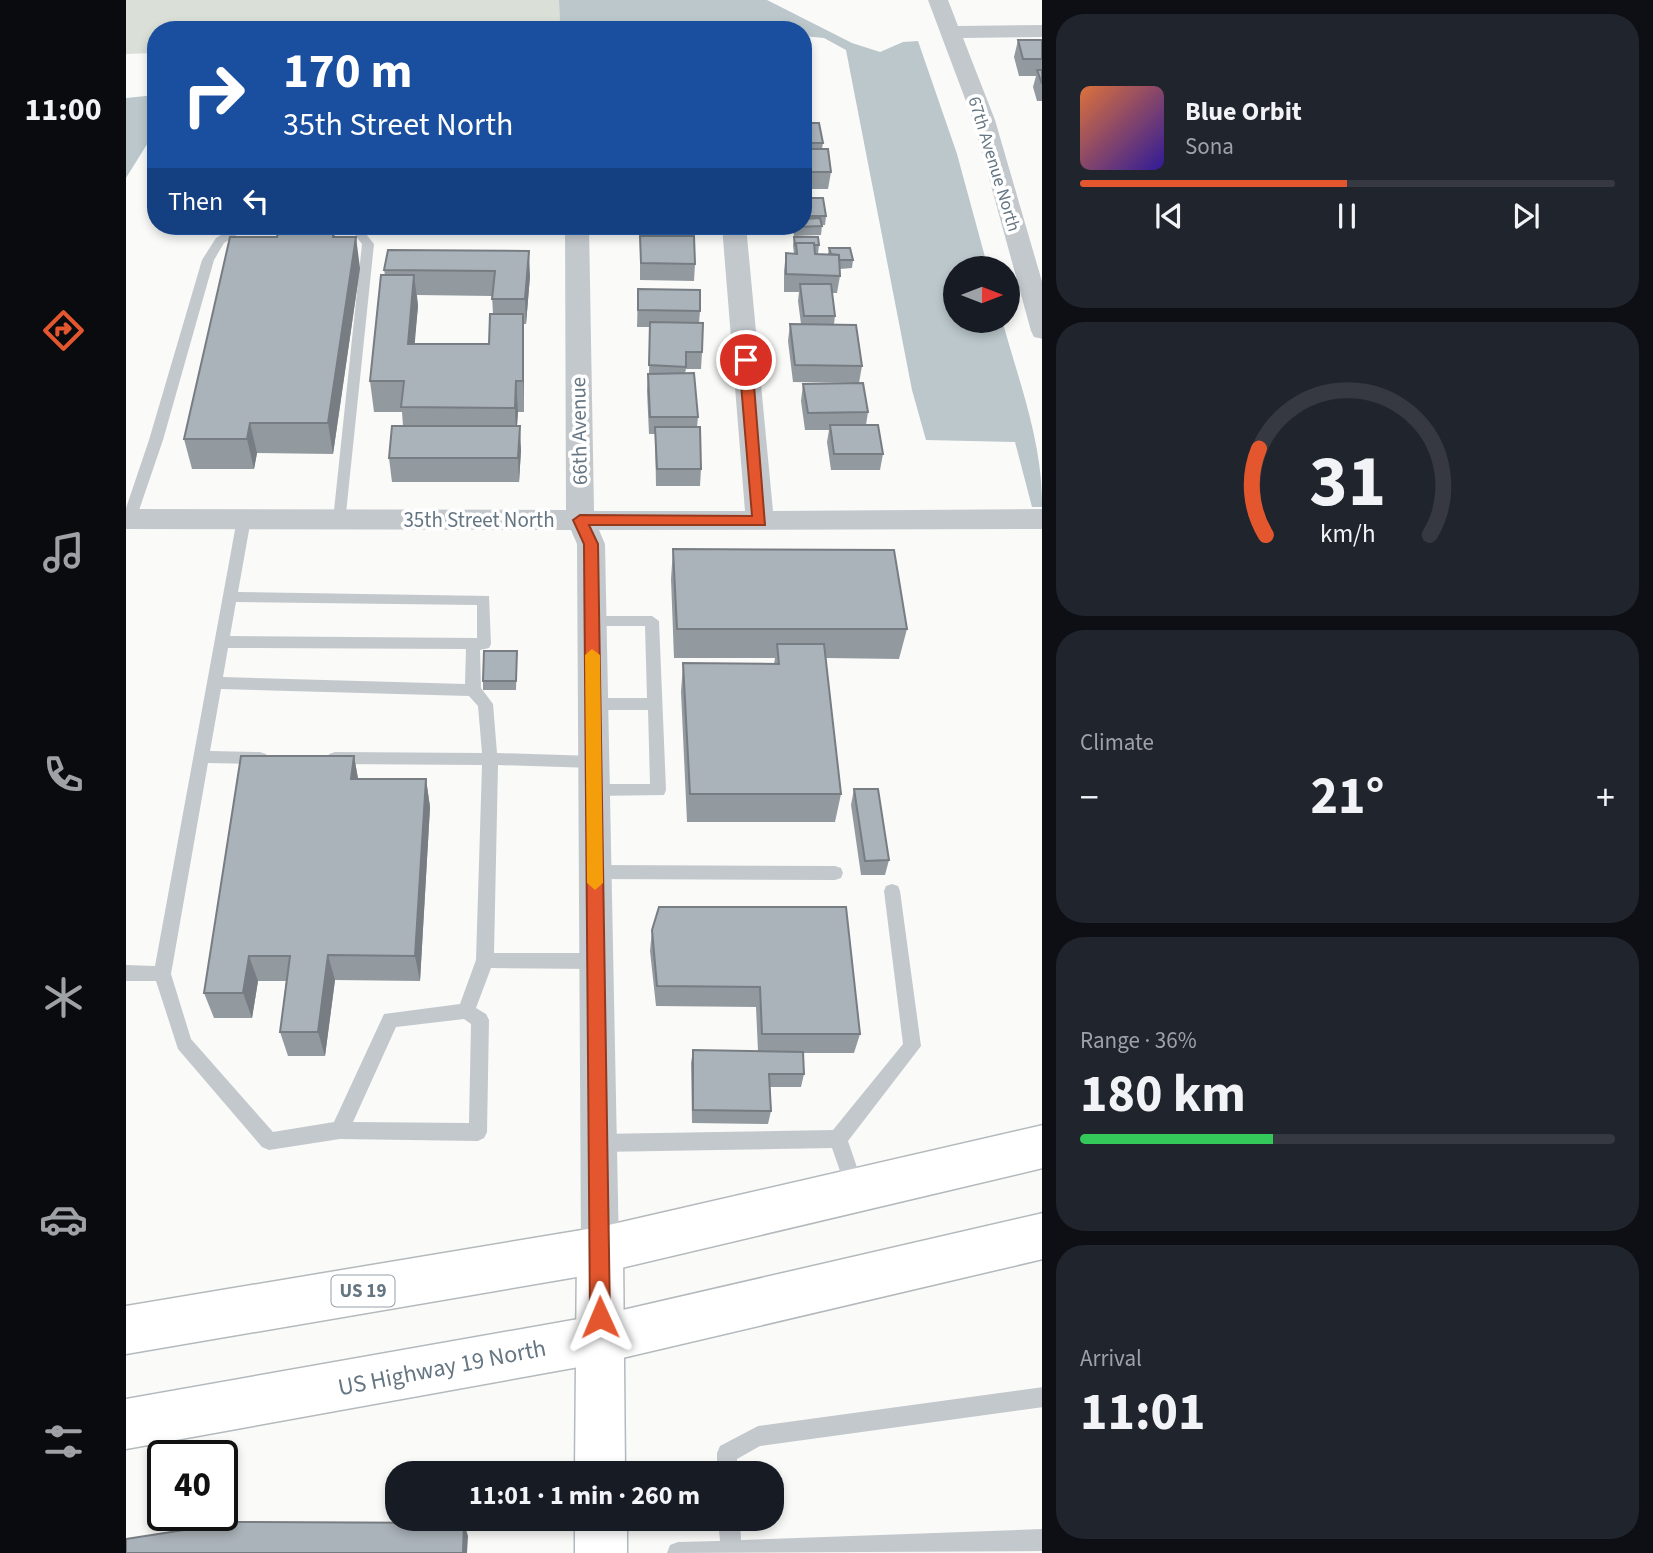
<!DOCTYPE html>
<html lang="en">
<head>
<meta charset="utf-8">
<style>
	:root { --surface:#171b24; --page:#20242c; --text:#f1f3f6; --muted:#9ea1a6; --line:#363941; --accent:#e4572e }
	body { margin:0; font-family:"Source Sans 3",sans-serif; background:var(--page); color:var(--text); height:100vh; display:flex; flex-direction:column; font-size:26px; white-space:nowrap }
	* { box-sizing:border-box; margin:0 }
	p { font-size:23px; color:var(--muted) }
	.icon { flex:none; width:38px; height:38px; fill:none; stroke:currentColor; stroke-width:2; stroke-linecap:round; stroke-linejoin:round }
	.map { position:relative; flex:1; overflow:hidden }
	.side { display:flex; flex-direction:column; gap:14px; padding:14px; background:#0d0f14; width:611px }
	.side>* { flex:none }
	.top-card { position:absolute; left:21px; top:21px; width:665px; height:214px; border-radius:28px; box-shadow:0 4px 10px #0003; background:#1a4fa0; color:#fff; overflow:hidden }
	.needle { width:46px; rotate:90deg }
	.controls { position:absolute; left:817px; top:256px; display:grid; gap:14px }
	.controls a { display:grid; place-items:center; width:77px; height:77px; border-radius:50%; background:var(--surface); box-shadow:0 4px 10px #0003; font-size:35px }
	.speed { position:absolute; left:21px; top:1440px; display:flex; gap:14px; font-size:35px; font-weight:700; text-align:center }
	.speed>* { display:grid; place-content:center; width:91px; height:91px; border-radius:50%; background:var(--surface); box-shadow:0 4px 10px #0003; line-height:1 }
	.speed .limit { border:4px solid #111; border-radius:10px; background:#fff; color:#111 }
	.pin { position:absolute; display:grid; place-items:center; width:60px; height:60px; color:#fff; margin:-30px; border:4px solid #fff; border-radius:50%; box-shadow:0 2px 7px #0007 }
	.me { position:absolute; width:77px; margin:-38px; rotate:359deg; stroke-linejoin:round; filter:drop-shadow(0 0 5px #0008) }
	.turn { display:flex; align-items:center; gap:24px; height:147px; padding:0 21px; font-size:32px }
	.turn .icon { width:91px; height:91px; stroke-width:2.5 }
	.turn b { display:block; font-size:49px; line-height:60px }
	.then { display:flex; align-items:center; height:66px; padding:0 21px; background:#0003; gap:14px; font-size:26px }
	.big { font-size:52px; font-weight:700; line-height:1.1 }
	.side .tile { flex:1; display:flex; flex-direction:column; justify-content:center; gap:10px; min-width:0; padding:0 24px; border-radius:28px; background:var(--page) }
	.side .dial { align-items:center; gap:0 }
	.dial svg { height:182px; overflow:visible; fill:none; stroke:var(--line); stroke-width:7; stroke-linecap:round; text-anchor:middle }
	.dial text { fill:var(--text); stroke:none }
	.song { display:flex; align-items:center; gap:21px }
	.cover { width:84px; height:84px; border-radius:10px; background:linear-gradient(135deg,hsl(20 70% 55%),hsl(250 70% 35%)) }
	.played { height:7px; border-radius:4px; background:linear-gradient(90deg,var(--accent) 50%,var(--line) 50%) }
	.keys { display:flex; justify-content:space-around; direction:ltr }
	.heat { display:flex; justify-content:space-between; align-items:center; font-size:38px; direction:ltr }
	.charge { height:10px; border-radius:5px; background:linear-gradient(90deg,#34c759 36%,var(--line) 0) }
	.trip { position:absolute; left:259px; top:1461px; width:399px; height:70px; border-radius:28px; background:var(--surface); box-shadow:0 4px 10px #0003; font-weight:700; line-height:70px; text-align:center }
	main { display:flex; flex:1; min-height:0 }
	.dock { display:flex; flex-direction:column; width:126px; justify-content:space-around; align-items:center; background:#090b0e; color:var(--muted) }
	.dock .icon { width:49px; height:49px }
	.dock .selected { color:var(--accent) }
	.dock b { font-size:32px; color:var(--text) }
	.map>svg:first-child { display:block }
	.green { fill:#dadfd7 }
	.water { fill:#bbc7cb }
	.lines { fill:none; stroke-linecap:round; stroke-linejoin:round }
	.secondary-casing { stroke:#b3babf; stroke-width:3 }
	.highway-casing { stroke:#b4b9bd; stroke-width:3 }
	.lane { fill:#c3c8cc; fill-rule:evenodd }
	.street { fill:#c3c8cc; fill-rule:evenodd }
	.secondary { fill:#fff; fill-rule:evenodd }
	.highway { fill:#fff; fill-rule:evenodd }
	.wall { fill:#929a9f; fill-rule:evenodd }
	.shaded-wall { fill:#777d82 }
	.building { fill:#aab3b9; stroke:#777d82; stroke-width:2 }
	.route { fill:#e4572e; stroke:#94391e; stroke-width:2 }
	.slow { fill:#f59e0b }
	.labels { text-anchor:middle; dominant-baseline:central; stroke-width:7; stroke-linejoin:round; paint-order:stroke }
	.far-street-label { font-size:18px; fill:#657683; stroke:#fff }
	.shield { fill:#fff; stroke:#939fa8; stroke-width:2 }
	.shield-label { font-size:19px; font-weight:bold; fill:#657683 }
	.street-label { font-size:21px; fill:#657683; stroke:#fff }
	.near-street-label { font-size:24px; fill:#657683; stroke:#fff }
</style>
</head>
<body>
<main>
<nav class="dock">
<b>11:00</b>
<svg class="icon selected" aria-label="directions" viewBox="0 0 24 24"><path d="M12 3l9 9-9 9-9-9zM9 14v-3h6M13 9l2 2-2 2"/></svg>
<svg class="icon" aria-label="music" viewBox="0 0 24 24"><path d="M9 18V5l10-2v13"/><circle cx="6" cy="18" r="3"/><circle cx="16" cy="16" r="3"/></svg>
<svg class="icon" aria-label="phone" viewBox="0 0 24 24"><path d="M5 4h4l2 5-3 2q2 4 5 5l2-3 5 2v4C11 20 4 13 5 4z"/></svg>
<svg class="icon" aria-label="climate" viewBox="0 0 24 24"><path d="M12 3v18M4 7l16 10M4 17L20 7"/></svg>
<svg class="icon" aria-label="car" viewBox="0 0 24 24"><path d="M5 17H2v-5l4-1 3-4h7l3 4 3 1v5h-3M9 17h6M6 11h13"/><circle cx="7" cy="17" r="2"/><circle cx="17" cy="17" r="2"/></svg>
<svg class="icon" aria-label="filters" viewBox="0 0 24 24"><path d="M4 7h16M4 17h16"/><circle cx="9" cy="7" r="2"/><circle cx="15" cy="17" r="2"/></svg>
</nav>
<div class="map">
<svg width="917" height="1553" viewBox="0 0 917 1553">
	<rect width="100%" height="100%" fill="#fafaf8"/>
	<path class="green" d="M0,0h433l1,30h-404v23l-30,1z"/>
	<path class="water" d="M433,0h208l85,43 28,9 23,-10 15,-1 39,113 31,114h-32v52h46c17,62 41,123 40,187h-10l-17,-65 -89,-2 -14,-50 -66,-340 -22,-12 -21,-2v-6h-243z
		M30,95v45l-7,1 -23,37v-80z"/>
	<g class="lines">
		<g class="secondary-casing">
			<path id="secondary" d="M474,1227l17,7 6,16 2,224h-50l2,-224 6,-16z
				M449,1519h52v34h-52z"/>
		</g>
		<g class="highway-casing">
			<path id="highway" d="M917,1125v43l-443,105 -474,81v-48l474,-79z
				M917,1213v46l-442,104 -475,86v-50l475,-84z"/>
		</g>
		<path class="lane" d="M110,226l122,2 4,1 12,15 -29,279h-10l-2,-3 29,-276 -7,-9 -115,-2 -16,10 -10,17 -51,180 -27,79 -2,3 -8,1v-15l23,-68 53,-180 14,-22z
			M118,514l7,5 -13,73 251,4 2,48 -2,4 -9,2 1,38 12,16 4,49 97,3 6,2 2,4 -2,4 -6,2 -96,-3 -4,188h102l6,3 3,5 -3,5 -6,3 -105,-1 -15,40 10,6 3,6 -2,112 -3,6 -6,3 -138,-2 -71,11 -7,-3 -84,-98 -22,-68h-30v-16l29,1 82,-447zM110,602l241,3v33l-247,-2zM102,648l238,1 -1,35 -242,-7zM95,689l248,7 9,10 4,47 -147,-1 -6,2 -2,4 2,4 6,2 147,1 -6,195 -16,44 -76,10 -50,108 -61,10 -82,-93 -20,-65 37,-211 52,1 6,-2 2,-4 -2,-4 -6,-2 -50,-1zM338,1019l7,5 -2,99 -116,-1 43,-95z
			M466,616h60l7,5 7,169 -2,5 -70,1 -6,-1 -2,-5 2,-5 6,-1h56l-2,-74h-55l-8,-6 8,-6h54l-2,-72h-53l-7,-5z
			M469,865l240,1 6,2 2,5 -2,5 -6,2 -240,-1 -6,-2 -2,-5 2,-5z
			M766,884l6,2 2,5 21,155 -73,95 16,47 -2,6 -7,3 -7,-3 -16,-46 -234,4 -7,-3 -2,-6 2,-6 7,-3 235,-4 70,-86 -19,-153 2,-5z
			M917,1387v20l-283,39 -23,13v15h-20v-21l3,-7 38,-20z
			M592,1519h22l1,21 302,-11v22l-376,2 3,-8 8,-3 42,-1z"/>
		<path class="street" d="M802,0h20l10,26 85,-1v12l-80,1 32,82 48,165v54l-9,-2 -3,-6 -58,-211z
			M439,226h24l5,285h151l-23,-285h24l27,285 270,-2v20l-444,1 6,14 14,706 -5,13 -14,6 -14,-6 -5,-13 -4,-706 -6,-14 -445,-1v-20l440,1z"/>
		<use href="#secondary" class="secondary"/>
		<use href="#highway" class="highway"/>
	</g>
	<path class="wall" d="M892,40h24v61h-5l-4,-14 3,-11h-17l-5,-19z
		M677,79l5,24 -3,17h-2z
		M677,123l20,20 -1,6 9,23 -3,17h-25z
		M677,198l23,18 -1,9h-3l-1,10 -27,1 -2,-10h11z
		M504,226h59v8h-59z
		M208,229l1,8 25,31 -27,186 -76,-1 -3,16h-62l-8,-30 93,-202z
		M514,236l55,28 -1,17 -54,-1z
		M668,237l25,8 -1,9h10l1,-6 24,12 -1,8 -12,1v7l-3,17h-5l3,23 -1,8 28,42 -3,17 -66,-1 -5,-41 2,-17h11l-3,-23 1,-9h-15v-21l2,-18 8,1 -1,-8z
		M262,250l142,26 -4,48h-3l1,88h-6l-1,14 4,24 -2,32h-127l-3,-24 14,-32 -1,-14h-28l-4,-31 15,-106 -1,-5zM291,295l75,1 1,18 -4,30h-75l4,-38z
		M512,289l62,22 -1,12 3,29 -1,17h-15l-1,4 13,44 -1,10 4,42 -1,17h-44l-1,-52h-6l-2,-43 1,-17h1l1,-47h-13z
		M677,384l65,28 -2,13 17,29 -3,16h-49l-4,-28 2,-12h-24l-4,-29z
		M547,549l234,80 -8,30 -73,-1 15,136 -6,28h-148l-6,-130 2,-29 91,1 1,-6h-101l-3,-79z
		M391,659l-1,31h-33v-9z
		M228,756l4,23h68l4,28 -10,174 -85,-1 -10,76h-37l-8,-24 6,-51h-28l-6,37h-38l-10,-25z
		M728,789l35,71 -4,15h-24l-10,-70z
		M526,930l208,104 -6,19h-51l1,21 -3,13h-31l1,24 -3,13 -76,-1 -1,-60 2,-13 65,1 -2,-44 -100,-1 -6,-55z"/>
	<path class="shaded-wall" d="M230,237l4,31 -27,186 -5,-31z
		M403,251l1,25 -4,48 -1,-25z
		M288,275l4,31 -6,69 -4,-31z
		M397,314l1,31v67l-1,-31z
		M390,381l2,31 -2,27 -1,-31z
		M124,423l7,30 -3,16 -7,-30z
		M394,426l1,24 -2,32 -1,-24z
		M228,756l5,28 -8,-5z
		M300,779l4,28 -10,174 -5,-25z
		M202,955l7,25 -10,76 -7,-24z
		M123,956l9,25 -6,37 -9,-25z
		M338,1523l4,13 -1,17h-4z"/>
	<path class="building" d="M892,40h24v19h-19z
		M911,70h5v14z
		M677,79h1l4,24h-5z
		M677,123h16l4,20h-20z
		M677,149h25l3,23h-28z
		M677,198h20l3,18h-23z
		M694,218l2,8 -27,1v-1h8v-7z
		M153,229h55l-1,8h23l-28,186h-78l-3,16h-63l46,-202h47z
		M514,236h54l1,28 -54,-1z
		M668,237h24l1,8h-5v-2h-18v2h-1z
		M670,243h18l1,11 24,1 1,21 -54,-2v-21l11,1z
		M703,248h21l3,12h-14v-5l-8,-1z
		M262,250l141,1 -4,48h-33l3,-28 -111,-1z
		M255,275h33l-6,69h81l1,-30h33v67h-7l-1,27 -114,-1 3,-26h-34z
		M674,284h31l4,32h-31z
		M512,289l62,1v21l-62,-1z
		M524,322l53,1 -1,29h-16v15l-37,-2z
		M664,324l66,1 6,41 -67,-1z
		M568,373l4,44h-48l-2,-43z
		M737,383l5,29 -60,1 -5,-29z
		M704,425h48l5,29h-49z
		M266,426h128l-2,32h-129z
		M529,427h45l1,42h-44z
		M547,549l221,1 13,79h-230z
		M651,644h47l17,150h-151l-7,-131 96,1z
		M358,651h33l-1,30h-33z
		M115,756h113l-3,23h75l-11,177 -87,-1 -10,77h-38l10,-76h-41l-6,37h-39z
		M728,789h24l11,71 -24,1z
		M533,907h187l14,127h-98l-2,-47 -103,-1 -5,-56z
		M567,1050l110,2 1,22h-35l2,37 -78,-1z
		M109,1522l229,1 -1,30h-337v-14z"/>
	<path class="route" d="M620,356l6,4 13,165h-176l9,19 12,773 -3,7 -7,2 -7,-2 -3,-7 -6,-773 -11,-24 7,-5 172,1 -13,-156z"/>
	<path class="slow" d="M466,649l8,6 3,228 -8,7 -8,-7 -2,-228z"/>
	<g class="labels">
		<g class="far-street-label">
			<text transform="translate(868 164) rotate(73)">67th Avenue North</text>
		</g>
		<rect class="shield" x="205.5" y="1275.5" width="63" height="31" rx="5"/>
		<g class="shield-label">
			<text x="237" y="1291">US 19</text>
		</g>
		<g class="street-label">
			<text transform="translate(453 431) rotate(-91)">66th Avenue</text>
			<text x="353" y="520">35th Street North</text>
		</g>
		<g class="near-street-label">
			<text transform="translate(316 1368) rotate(-11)">US Highway 19 North</text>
		</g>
	</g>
</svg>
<div class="controls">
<a><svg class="needle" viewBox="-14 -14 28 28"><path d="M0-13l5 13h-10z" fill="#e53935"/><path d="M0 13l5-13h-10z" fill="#9ea1a6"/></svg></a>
</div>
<div class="speed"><div class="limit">40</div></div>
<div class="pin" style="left:620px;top:360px;background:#d93025"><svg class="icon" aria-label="arrive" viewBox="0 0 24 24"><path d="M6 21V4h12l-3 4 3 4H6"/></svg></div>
<svg class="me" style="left:474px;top:1317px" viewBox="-20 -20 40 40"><path d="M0-17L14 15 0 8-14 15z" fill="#e4572e" stroke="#fff" stroke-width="4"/></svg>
<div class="trip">11:01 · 1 min · 260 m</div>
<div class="top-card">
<div class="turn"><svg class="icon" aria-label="right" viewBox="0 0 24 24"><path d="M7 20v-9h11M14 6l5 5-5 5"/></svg><div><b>170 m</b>35th Street North</div></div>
<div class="then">Then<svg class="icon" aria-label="left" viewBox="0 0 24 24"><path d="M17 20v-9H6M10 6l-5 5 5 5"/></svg></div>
</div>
</div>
<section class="side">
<div class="tile">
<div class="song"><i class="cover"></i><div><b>Blue Orbit</b><p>Sona</p></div></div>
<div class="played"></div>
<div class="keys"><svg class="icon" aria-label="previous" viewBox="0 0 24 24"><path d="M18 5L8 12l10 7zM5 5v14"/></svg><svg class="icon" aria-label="pause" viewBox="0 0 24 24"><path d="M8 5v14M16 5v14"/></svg><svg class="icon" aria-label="next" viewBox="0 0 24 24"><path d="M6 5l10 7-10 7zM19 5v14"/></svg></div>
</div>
<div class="tile dial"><svg viewBox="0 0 100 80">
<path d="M14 69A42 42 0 1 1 86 69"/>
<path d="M14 69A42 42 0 0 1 11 31" stroke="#e4572e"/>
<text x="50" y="56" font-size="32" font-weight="700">31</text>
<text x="50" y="72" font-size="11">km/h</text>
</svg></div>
<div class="tile"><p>Climate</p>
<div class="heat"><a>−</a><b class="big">21°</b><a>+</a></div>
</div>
<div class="tile"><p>Range · 36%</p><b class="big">180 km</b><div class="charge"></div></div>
<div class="tile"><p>Arrival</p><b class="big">11:01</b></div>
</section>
</main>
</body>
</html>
